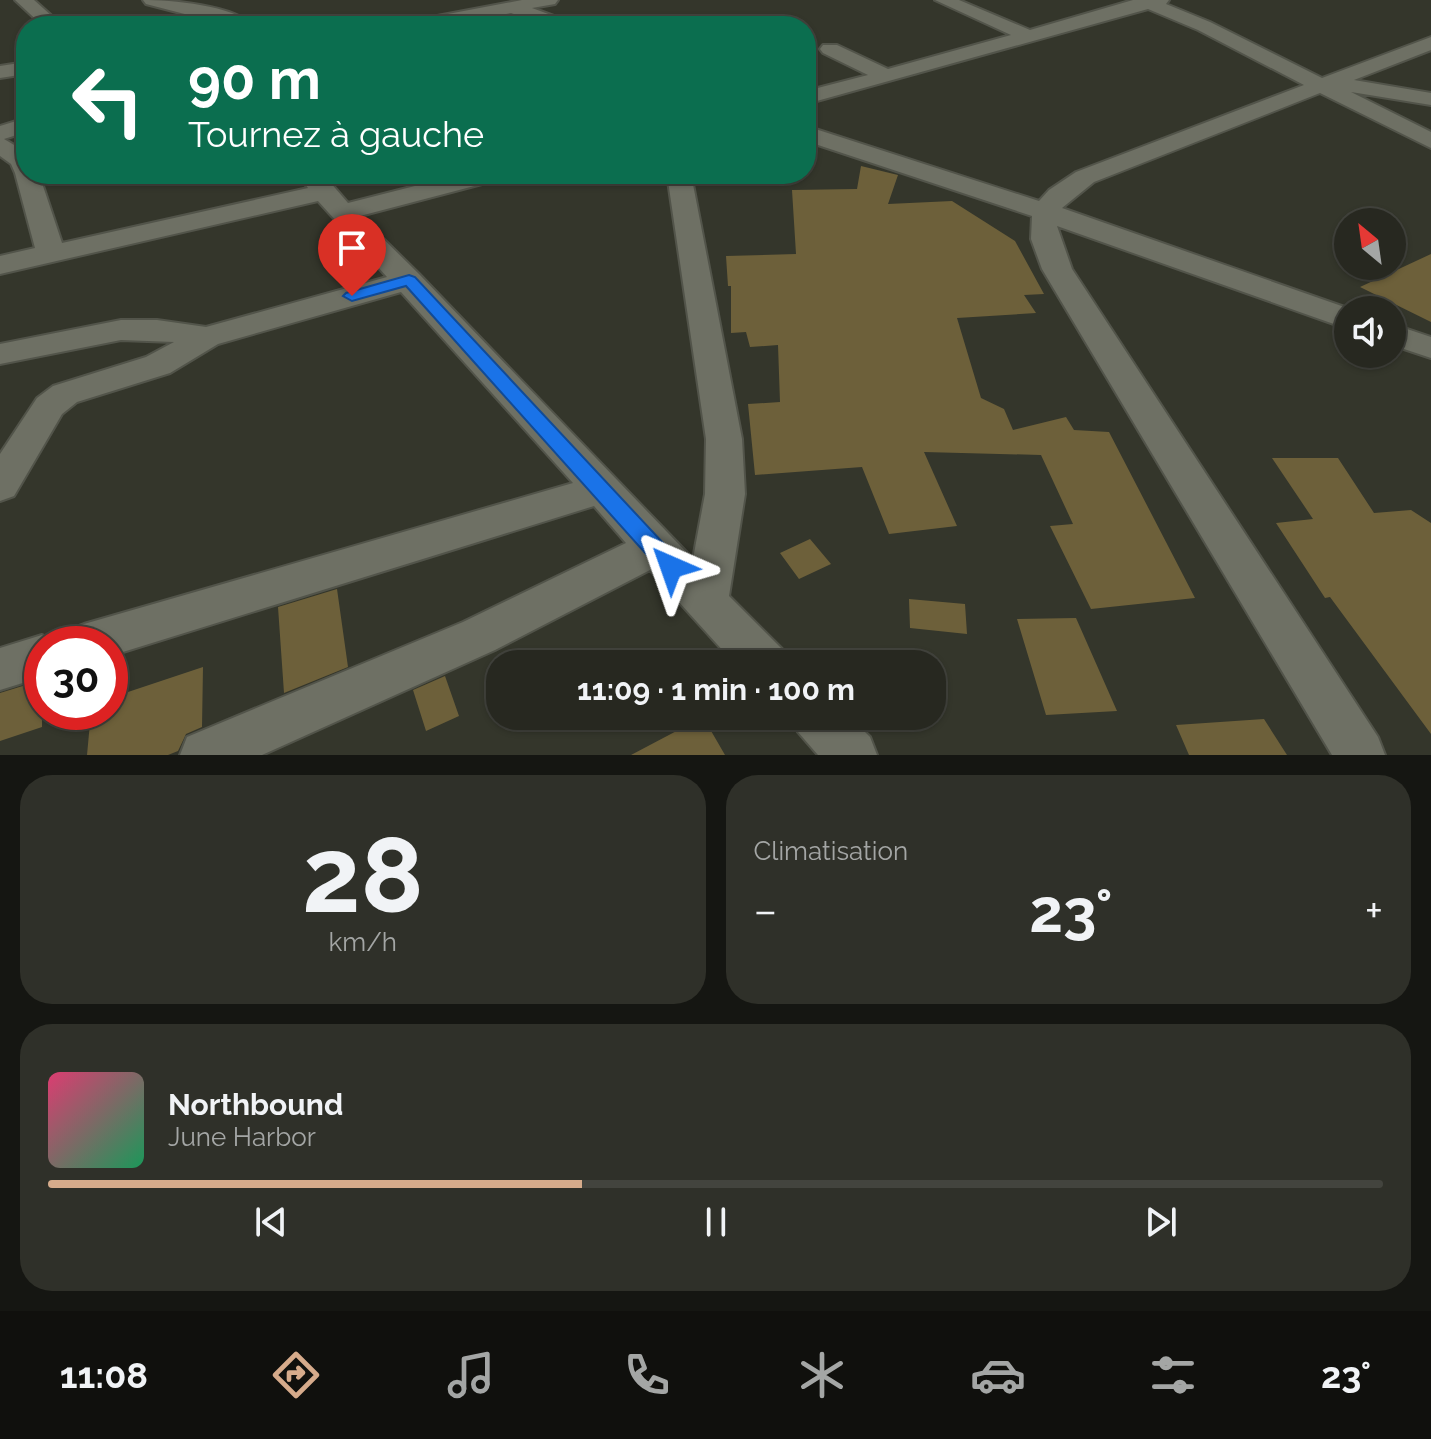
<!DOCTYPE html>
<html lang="fr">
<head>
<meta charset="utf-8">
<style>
	:root { --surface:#272820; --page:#2f3029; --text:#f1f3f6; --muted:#a4a6a5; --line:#43443e; --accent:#d6ab8b }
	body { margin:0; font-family:Raleway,sans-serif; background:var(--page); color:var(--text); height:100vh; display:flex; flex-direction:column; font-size:30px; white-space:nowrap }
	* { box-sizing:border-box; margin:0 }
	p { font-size:26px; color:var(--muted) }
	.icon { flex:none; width:44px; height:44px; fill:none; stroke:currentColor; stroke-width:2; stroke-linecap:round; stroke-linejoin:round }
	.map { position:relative; height:755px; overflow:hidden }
	.panel { display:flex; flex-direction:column; gap:20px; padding:20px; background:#151612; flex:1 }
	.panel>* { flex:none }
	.banner { position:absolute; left:16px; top:16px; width:800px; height:168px; border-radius:32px; box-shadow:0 2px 6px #0004,0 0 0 2px var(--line); background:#0b6e4f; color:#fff; overflow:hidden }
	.needle { width:52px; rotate:331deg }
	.fabs { position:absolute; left:1334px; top:208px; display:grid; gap:16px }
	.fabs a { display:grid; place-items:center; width:72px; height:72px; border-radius:50%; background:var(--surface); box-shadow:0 2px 6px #0004,0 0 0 2px var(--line); font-size:40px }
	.speed { position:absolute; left:24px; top:626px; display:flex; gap:16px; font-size:40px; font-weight:700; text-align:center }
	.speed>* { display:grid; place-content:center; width:104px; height:104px; border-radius:50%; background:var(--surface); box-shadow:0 2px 6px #0004,0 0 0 2px var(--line); line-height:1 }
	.speed .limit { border:12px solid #d22; background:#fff; color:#111 }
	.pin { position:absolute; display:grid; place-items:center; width:68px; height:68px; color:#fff; margin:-82px -34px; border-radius:50% 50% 50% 0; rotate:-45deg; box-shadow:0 0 8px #0007 }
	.pin .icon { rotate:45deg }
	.me { position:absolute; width:88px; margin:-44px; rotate:317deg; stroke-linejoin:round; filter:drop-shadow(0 0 6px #0008) }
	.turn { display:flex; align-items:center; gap:28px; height:168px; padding:0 40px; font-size:36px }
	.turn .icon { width:104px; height:104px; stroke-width:2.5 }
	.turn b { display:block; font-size:56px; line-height:68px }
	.big { font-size:60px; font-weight:700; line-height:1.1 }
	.panel .card { flex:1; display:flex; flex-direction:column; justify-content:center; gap:12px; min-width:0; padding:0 28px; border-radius:32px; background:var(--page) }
	.panel .dial { align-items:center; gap:0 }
	.dial b { font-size:104px; line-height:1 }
	.song { display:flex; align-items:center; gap:24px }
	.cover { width:96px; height:96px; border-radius:12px; background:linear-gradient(135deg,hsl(340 70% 55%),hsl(150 70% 35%)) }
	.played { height:8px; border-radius:4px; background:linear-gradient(90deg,var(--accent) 40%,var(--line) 40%) }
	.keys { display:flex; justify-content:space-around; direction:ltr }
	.heat { display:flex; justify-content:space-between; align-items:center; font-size:44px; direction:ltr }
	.panel .tiles { flex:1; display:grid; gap:20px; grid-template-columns:1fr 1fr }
	.card:last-child { grid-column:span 2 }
	.trip { position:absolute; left:486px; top:650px; width:460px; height:80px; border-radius:32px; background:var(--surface); box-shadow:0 2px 6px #0004,0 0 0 2px var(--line); font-weight:700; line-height:80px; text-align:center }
	.menu { display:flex; height:128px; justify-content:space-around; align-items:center; background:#10100d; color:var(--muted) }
	.menu .icon { width:56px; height:56px }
	.menu .selected { color:var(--accent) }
	.menu b { font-size:36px; color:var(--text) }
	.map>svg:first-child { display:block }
	.building { fill:#6d603a }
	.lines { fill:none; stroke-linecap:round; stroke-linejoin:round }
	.street-casing { stroke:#52544a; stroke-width:4 }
	.street { fill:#6e7064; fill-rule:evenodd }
	.route { fill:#1a73e8; stroke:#114b97; stroke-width:2 }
</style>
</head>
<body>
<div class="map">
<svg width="1431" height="755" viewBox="0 0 1431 755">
	<rect width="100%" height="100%" fill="#34362b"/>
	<path class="building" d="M861,166l37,9 -10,29 64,-3 63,40 29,53 -20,1 12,18 -79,5 24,80 23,11 9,21 53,-13 8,13 35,2 86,166 -104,11 -41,-83 23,-2 -32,-69 -117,-3 33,74 -68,8 -27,-67 -107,8 -7,-71 32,-2 -2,-57 -28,2 -4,-15 -15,1v-47h-3l-2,-30 70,-2 -4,-64 65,-1z
		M1431,254v68l-71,-35z
		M1272,458h66l36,55 37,-3 20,13v211l-101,-137 -5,1 -49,-75 37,-4z
		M810,539l21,25 -32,15 -19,-26z
		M337,589l11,78 -64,26 -6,-86z
		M909,599l56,5 2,30 -57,-6z
		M1076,618l41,93 -71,4 -29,-96z
		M203,667l-1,60 -16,7 -8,17 -10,4h-81l4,-43h19v-14z
		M445,676l14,40 -33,15 -13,-41z
		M42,680v47l-42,14v-48z
		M703,717l22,38h-94z
		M1264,719l23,36h-98l-13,-30z"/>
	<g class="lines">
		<g class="street-casing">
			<path id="street" d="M15,0h19l29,26h-20z
				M143,0c27,0 92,5 110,26h-22l-85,-22z
				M522,0h36l-3,4 -23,4 38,14 3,4h-26l-36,-13 -67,13h-37l9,-6z
				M935,0h24l71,30 103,-30h36l-3,4 44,18 112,56 109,-41v13l-77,30 77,13v12l-80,-13 80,40v16l-111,-55 -226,89 -32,26 291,102h-5v19l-291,-103 15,43 306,468 7,18h-53l-290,-486 -11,-30 1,-23 -226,-75v-15l233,75 10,-11 27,-18 228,-87 -106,-55 -50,-21 -342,95v-13l62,-16 -45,-22 -3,-4 3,-4h14l51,24 123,-34z
				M26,62v12l-26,4v-12z
				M26,118v14l-22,7 22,13v22h13l23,69 246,-55 -10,-14h25l25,29 114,-29h42l-3,5 -141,37 59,58 274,285 12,-65 1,-55 -39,-265h24l51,265 3,55 -16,102 53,53 6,15h-53l-85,-94 -155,80 -233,105h-82l7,-18 276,-115 163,-79 -32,-37 -484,150v-12h-49l7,-14 16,-6 489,-141 -172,-191 -183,52 -48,29 -93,29 -15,12 -48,82 -14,5v-47l37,-56 16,-12 93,-29 28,-15 -53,-2 -121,24v-20l121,-24h36l49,7 181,-50 -69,-76 -318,73v-18l35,-8 -20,-75 -4,-9 -11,-8v-30z
				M1392,324l39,13v21l-39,-13z
				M42,635l18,9h-18v33l-42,13v-42z
				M790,716h59l21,21 7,18h-59l-20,-23z"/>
		</g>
		<use href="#street" class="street"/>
	</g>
	<path class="route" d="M409,275l6,2 264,283 3,7 -3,6 -8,3 -8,-3 -257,-287 -54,15 -9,-5 3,-3z"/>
</svg>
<div class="fabs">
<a><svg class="needle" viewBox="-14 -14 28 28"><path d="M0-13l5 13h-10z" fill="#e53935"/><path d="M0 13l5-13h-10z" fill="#a4a6a5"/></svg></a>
<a><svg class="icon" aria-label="sound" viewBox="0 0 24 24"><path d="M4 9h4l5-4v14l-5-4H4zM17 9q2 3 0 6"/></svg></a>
</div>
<div class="speed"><div class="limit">30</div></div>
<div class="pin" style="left:352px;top:296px;background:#d93025"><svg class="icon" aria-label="arrive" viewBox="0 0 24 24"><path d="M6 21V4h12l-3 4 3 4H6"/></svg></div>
<svg class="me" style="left:671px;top:567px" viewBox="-20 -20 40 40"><path d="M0-17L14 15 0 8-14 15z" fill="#1a73e8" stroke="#fff" stroke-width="4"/></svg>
<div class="trip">11:09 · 1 min · 100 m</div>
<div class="banner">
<div class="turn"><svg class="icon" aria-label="left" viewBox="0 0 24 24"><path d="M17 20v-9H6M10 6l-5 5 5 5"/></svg><div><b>90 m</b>Tournez à gauche</div></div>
</div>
</div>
<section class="panel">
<div class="tiles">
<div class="card dial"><b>28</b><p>km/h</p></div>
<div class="card"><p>Climatisation</p>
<div class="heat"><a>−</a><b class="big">23°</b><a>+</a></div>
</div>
<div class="card">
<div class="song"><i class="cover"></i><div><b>Northbound</b><p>June Harbor</p></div></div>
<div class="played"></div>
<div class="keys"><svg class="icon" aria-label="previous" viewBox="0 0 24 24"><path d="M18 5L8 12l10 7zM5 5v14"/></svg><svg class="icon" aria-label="pause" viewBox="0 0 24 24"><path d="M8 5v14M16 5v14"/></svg><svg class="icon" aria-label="next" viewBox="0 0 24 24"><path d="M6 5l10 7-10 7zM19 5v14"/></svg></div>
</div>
</div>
</section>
<nav class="menu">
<b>11:08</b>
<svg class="icon selected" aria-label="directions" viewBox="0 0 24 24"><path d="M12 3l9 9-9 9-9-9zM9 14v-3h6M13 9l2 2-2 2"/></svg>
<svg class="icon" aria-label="music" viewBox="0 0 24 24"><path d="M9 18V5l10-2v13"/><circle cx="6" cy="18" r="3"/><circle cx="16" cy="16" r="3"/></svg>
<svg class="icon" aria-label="phone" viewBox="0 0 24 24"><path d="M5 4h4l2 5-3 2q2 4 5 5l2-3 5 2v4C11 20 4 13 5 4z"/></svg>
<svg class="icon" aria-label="climate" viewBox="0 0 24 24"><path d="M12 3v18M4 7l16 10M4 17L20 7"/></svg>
<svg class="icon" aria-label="car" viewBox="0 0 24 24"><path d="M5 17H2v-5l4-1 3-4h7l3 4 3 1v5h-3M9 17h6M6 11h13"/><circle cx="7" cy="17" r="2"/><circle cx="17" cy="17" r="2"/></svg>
<svg class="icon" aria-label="filters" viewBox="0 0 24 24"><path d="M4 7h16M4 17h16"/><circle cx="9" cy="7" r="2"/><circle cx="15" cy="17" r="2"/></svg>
<b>23°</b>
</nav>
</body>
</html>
